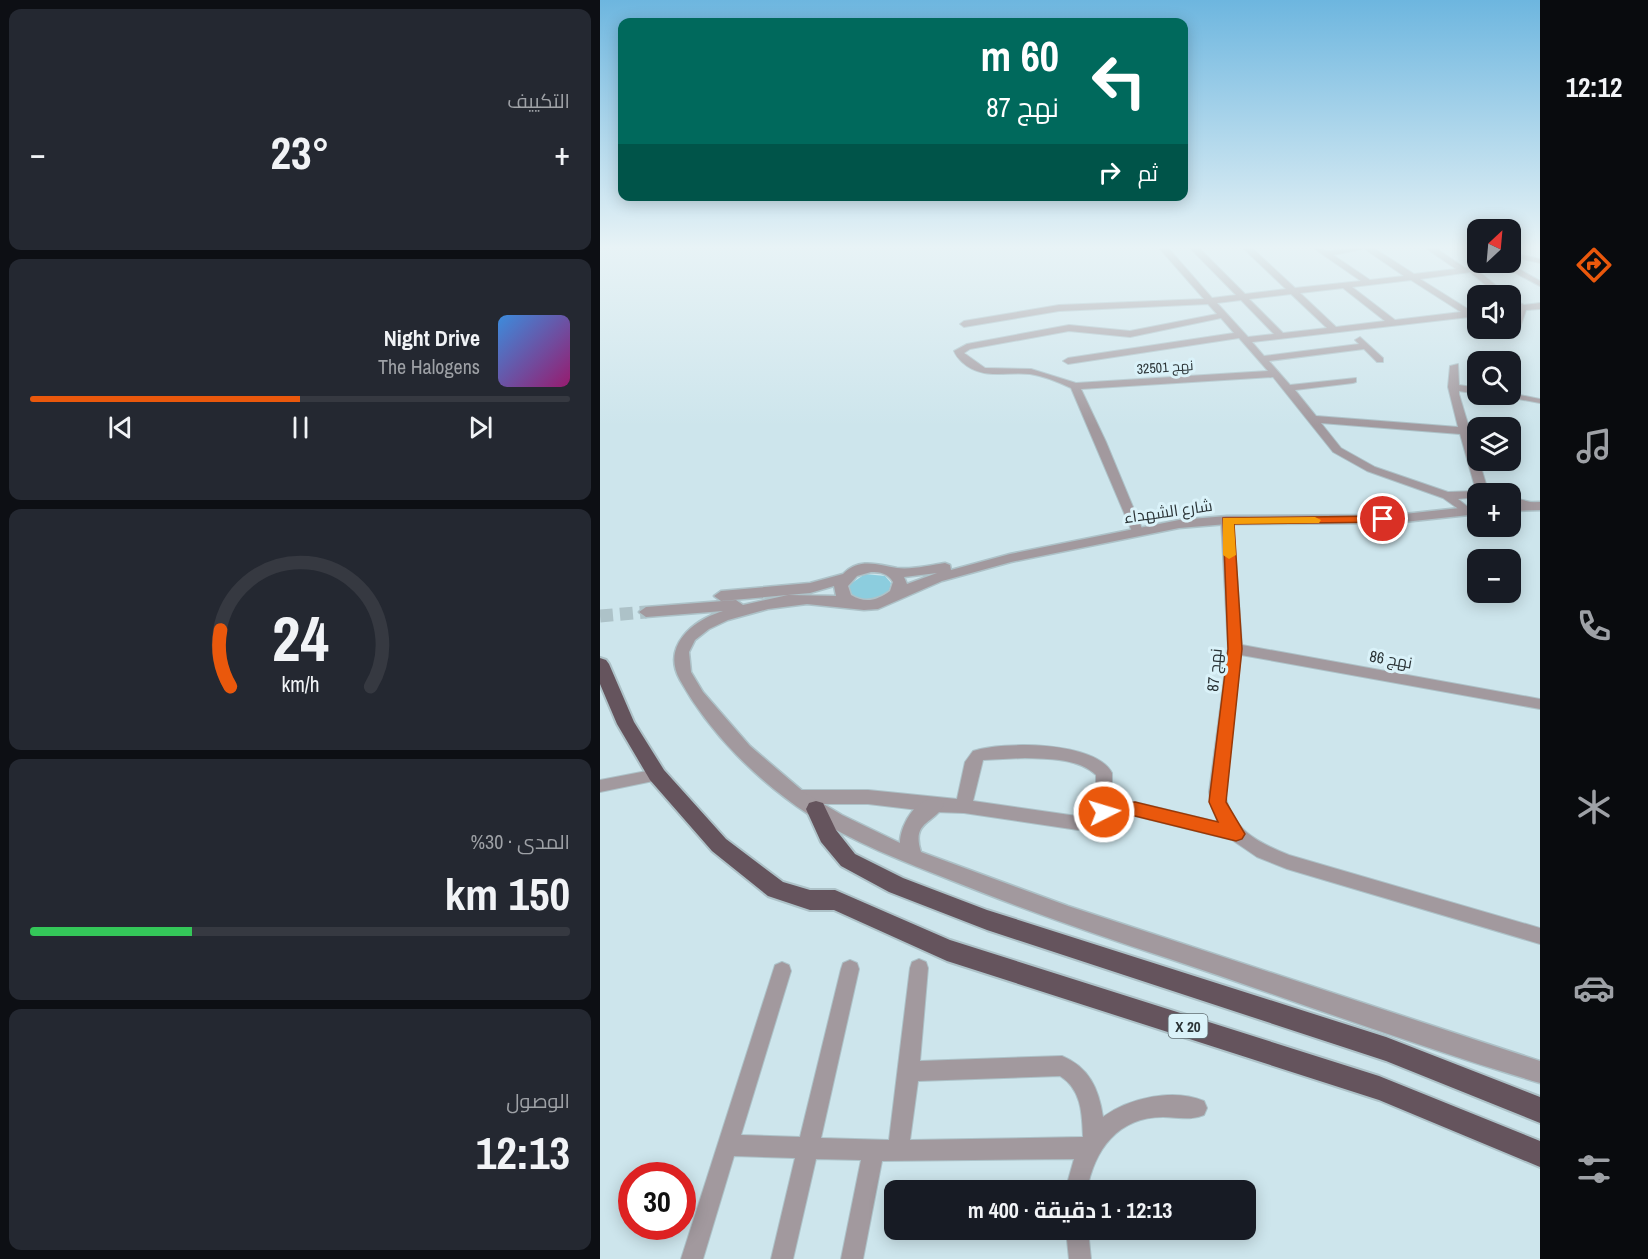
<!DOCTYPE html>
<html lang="ar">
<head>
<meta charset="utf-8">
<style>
	:root { --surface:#171b24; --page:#242831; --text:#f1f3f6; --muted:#9ea1a6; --line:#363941; --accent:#ea580c }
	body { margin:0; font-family:"Archivo Narrow",Cairo,sans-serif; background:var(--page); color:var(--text); direction:rtl; height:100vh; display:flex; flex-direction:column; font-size:22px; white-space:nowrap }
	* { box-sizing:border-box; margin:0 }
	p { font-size:20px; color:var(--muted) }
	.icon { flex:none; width:33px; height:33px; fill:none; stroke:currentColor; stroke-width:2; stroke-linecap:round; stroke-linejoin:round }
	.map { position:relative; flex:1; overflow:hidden; direction:ltr }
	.panel { display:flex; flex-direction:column; gap:9px; padding:9px; background:#0d0f14; width:600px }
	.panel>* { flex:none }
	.top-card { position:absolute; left:18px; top:18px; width:570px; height:183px; border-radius:12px; box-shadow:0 3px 15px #0003; direction:rtl; background:#00695c; color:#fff; overflow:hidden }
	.needle { width:39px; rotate:26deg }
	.buttons { position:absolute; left:867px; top:219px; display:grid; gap:12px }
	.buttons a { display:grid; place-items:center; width:54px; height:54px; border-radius:12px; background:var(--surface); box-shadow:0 3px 15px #0003; font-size:30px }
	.speed { position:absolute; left:18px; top:1162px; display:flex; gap:12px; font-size:30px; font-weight:700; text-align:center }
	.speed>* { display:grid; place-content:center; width:78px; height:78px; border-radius:50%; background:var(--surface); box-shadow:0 3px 15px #0003; line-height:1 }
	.speed .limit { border:9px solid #d22; background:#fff; color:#111 }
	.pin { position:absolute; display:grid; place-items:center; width:51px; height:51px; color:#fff; margin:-26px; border:3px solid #fff; border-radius:50%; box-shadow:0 2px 6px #0007 }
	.me { position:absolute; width:66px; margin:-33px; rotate:85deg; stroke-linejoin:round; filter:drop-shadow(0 0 4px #0008) }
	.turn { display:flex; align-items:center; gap:21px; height:126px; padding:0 30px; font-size:27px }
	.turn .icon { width:78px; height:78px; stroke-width:2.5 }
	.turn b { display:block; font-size:42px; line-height:51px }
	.then { display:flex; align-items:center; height:57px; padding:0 30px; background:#0003; gap:12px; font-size:22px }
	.big { font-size:45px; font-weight:700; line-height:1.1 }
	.panel .tile { flex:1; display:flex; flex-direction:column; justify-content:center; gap:9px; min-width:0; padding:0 21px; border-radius:12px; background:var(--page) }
	.panel .dial { align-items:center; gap:0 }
	.dial svg { height:156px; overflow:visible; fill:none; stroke:var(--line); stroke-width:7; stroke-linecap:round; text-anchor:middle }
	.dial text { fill:var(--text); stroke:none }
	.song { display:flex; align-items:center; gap:18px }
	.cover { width:72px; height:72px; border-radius:9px; background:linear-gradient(135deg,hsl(210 70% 55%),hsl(320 70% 35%)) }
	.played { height:6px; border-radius:3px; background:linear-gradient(90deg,var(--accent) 50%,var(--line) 50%) }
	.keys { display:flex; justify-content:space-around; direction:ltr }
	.heat { display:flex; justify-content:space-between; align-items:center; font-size:33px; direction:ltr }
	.charge { height:9px; border-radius:4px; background:linear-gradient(90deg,#34c759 30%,var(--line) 0) }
	.trip { position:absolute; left:284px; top:1180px; width:372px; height:60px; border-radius:12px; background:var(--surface); box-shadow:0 3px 15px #0003; font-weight:700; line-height:60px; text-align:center; direction:rtl }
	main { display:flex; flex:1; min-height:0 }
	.tabs { display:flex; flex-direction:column; width:108px; justify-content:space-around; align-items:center; background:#090b0e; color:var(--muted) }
	.tabs .icon { width:42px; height:42px }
	.tabs .selected { color:var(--accent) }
	.tabs b { font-size:27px; color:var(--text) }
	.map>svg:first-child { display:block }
	.green { fill:#8ccdde }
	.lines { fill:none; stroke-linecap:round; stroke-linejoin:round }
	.tertiary-tunnel { stroke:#adc2c8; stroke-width:13; stroke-dasharray:13 7; stroke-linecap:butt }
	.minor-casing { stroke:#adc2c8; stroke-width:2 }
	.tertiary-casing { stroke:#adc2c8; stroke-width:3 }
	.trunk-casing { stroke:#adc2c8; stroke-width:4 }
	.minor { fill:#a2999e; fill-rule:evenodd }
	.tertiary { fill:#a2999e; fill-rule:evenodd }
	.trunk { fill:#65545d; fill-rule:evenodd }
	.route { fill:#ea580c; stroke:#983908; stroke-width:1.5 }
	.slow { fill:#f59e0b }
	.labels { text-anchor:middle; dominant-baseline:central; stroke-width:6; stroke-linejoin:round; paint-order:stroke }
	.far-street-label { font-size:14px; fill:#2b3437; stroke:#daf2f9 }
	.shield { fill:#daf2f9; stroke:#606d71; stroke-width:1.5 }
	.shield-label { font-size:15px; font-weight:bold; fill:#2b3437 }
	.street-label { font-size:16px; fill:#2b3437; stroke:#daf2f9 }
</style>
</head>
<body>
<main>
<nav class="tabs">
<b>12:12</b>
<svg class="icon selected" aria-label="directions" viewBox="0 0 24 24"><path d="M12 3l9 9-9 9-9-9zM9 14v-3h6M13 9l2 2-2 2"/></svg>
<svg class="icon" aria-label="music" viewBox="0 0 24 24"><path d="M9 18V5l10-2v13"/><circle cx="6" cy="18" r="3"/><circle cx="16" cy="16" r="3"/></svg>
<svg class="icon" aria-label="phone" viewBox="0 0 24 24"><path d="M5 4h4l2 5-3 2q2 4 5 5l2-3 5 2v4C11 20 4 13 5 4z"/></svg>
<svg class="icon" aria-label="climate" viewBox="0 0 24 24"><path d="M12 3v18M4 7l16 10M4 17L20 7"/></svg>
<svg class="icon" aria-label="car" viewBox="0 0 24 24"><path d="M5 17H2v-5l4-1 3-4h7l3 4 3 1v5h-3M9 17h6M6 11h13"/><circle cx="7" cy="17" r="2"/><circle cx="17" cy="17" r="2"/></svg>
<svg class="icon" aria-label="filters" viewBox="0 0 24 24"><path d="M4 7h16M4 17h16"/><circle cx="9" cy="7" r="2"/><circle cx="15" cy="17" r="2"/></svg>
</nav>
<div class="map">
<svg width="940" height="1259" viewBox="0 0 940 1259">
	<rect width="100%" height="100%" fill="#cde5ec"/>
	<path class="green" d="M265,574l20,2 6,7 -2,9c-11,12 -26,11 -39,2l-1,-9z"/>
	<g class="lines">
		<path class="tertiary-tunnel" d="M0,616l46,-4"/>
		<g class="minor-casing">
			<path id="minor" d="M560,249h9l43,49 24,-3 -45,-46h9l45,45 41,-5 -42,-40h9l42,39 66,-7 -46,-32 13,2 34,-2 -29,6 37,25 34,-4 -39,-27h10l39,25 42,-5 -29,-20h10l28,19 29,-6h16l2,-2 1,2 -3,2 30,17v5l-38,-20 -24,5 31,25h-10l-29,-24 -50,7 51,32 7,-1v6l-226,26 12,14 95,-12 -4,-4 5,-3 23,21v4h-6l-13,-13 -95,12 21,24 66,-7v4l-3,1 -58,7 21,26 142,11 -10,-40 2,-21 8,-2 1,21 19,3v6l-19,-3v3l30,100h-11v3l-20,2 15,12 -6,4 -24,-17 -76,-27 -34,-19 -60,-75 -192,12 25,53 37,89 -6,4 -4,-1 -62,-146c-13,-6 -27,-12 -41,-14 -24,-3 -47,7 -68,-12 -4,-4 -6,-6 -8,-11l13,-7 102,-19 61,6 87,-17 -9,-10 -149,7 -95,16 -4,-3 4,-3 95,-16 145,-6zM811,280l50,32 -66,8 -43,-33zM743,288l42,33 -49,6 -36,-34zM691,294l36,34 -44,5 -34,-34zM641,300l33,34 -26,3 -31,-34zM621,318l13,15 -166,25 -5,3 5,3 171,-26 29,33 -192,12 -45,-14 -46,-1 -21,-15 6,-4 99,-18 61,6zM721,423l139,11 16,57 -28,1 -73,-25 -34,-19z
				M910,252l30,7v4l-30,-7z
				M910,298l14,7 16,-2v6l-14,1 -7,21 -5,3 -5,-3 7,-20 -5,-2 3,-2 -4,-3z
				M910,393l30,6v4l-48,-9z
				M910,497l29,7 1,3 -5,2 -25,-5z
				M627,516l6,4 9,125 298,54v10l-299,-54 -16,137c5,37 32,50 64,63l251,73v16l-253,-75 -30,-12 -25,-17 -97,-24 -30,3 -27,11 -114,-17 -29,-1 -67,-8h-71l-6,-2 -2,-5 2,-5 6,-2h71l89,9 8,-37 8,-11c29,-10 123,-10 139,22v31l23,-2 83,20 -7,-16 -2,-14 19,-143 -7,-129zM425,758c23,1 53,0 71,17v33l-19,8 -104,-15 10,-41z
				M57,769l6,2 2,4 -2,4 -63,13v-12z
				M319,959l7,3 2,6 -8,93 142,-5c27,11 37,33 41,61 26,-19 70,-29 101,-16l3,7 -3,7c-13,6 -27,2 -41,2 -45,0 -69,33 -76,74h-22l9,-32 -192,2 -19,98h-22l20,-99 -45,-1 -23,100h-22l24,-101 -61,-2 -31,103h-22l94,-294 7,-3 7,3 2,6 -50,164 59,2 41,-168 2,-6 7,-3 7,3 2,6 -38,169 68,2 21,-172 2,-6zM460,1076c22,14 22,38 23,61l-173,3 8,-59z
				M466,1230h22l3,29h-22z"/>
		</g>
		<g class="tertiary-casing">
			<path id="tertiary" d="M940,502v8l-30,1v-8z
				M878,506v8l-83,9 -168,1 -48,4 -168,34 -69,19 -64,28 -14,1 -57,-6 -39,5 -40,11 -19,9 -14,11 -6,12 2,20 12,20 47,54 55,47 37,22 58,28c0,-19 19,-51 41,-43l3,5c-10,19 -33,16 -23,47l147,54 472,155v22c-125,-37 -247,-83 -370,-124 -73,-24 -145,-49 -217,-78 -49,-19 -100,-39 -145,-67 -51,-34 -98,-80 -128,-134 -19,-34 13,-60 43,-69l-77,6 -7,-5 7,-5 90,-7 7,5 45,-10 48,1 -2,-10 -24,7 -89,8 -7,-5 7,-5 89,-8 33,-9c16,-17 36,-9 54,-6 14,2 34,-3 48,-5l5,2 1,5 59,-16 169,-34 48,-4 168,-1zM271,572c9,0 17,1 22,10l-3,9c-12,9 -25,13 -39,4l-3,-9 9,-10zM337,573l-30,11 -3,-7z"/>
		</g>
		<g class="trunk-casing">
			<path id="trunk" d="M0,658l6,2 3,4 25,58 30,48 62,69 57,43 27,8h25l115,50 429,136 161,65v26l-161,-67 -432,-139 -113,-51h-24l-42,-14 -56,-45 -62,-71 -33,-56 -17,-40z
				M216,801l7,2 13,27 19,24 48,24 84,32 399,127 154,60v26l-154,-62 -399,-131 -98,-38 -48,-26 -20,-24 -15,-33 3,-6z"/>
		</g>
		<use href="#minor" class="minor"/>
		<use href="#tertiary" class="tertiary"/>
		<use href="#trunk" class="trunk"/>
	</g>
	<linearGradient id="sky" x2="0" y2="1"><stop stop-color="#6db6df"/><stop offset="0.58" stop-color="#e8f3f6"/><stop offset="1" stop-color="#e8f3f6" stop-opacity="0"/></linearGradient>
	<rect width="940" height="426" fill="url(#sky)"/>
	<path class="route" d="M783,516l4,1v5l-153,2 8,125 -16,153 19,32 -3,5 -6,2 -101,-25h-37l-3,-4 3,-5 37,-5 83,20 -9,-20 19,-153 -5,-131z"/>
	<path class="slow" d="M715,517l6,3 -2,3 -85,1 2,31 -7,4 -6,-4v-37z"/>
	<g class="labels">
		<g class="far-street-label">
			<text transform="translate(565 367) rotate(-4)">نهج 32501</text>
		</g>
		<rect class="shield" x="568.5" y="1014" width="39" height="24" rx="4.5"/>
		<g class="shield-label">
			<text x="588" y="1026">X 20</text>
		</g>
		<g class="street-label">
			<text transform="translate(568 511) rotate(-8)">شارع الشهداء</text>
			<text transform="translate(791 659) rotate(10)">نهج 86</text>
			<text transform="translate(614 670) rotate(-85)">نهج 87</text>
		</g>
	</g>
</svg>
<div class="buttons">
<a><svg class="needle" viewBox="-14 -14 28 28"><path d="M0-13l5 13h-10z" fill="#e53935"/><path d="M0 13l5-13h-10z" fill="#9ea1a6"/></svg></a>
<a><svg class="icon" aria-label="sound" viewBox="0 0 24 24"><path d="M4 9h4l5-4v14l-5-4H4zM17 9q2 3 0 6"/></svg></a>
<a><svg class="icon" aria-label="search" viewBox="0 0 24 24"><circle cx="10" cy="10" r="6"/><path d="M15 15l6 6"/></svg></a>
<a><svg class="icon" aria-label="layers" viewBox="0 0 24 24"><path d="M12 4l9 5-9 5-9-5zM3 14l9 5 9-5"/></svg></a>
<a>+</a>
<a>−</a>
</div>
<div class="speed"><div class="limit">30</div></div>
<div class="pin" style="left:783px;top:519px;background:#d93025"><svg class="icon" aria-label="arrive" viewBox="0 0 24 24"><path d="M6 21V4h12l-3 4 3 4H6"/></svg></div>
<svg class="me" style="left:504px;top:812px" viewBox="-20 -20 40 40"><circle r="17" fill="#ea580c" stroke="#fff" stroke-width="3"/><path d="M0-11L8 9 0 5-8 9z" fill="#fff"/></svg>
<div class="trip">12:13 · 1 دقيقة · 400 m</div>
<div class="top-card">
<div class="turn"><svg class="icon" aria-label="left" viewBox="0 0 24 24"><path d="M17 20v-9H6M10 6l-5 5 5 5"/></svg><div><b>60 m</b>نهج 87</div></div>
<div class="then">ثم<svg class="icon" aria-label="right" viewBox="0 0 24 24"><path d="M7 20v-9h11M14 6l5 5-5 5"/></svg></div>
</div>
</div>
<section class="panel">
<div class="tile"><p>التكييف</p>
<div class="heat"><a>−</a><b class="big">23°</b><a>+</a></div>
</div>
<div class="tile">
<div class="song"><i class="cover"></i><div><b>Night Drive</b><p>The Halogens</p></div></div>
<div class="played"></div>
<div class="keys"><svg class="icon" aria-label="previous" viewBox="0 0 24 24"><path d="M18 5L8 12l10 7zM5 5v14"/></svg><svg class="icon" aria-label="pause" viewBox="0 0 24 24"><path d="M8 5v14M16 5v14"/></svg><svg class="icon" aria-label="next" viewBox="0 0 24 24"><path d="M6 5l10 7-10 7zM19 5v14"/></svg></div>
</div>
<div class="tile dial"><svg viewBox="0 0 100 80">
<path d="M14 69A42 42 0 1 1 86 69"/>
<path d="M14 69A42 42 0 0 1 9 40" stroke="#ea580c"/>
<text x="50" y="56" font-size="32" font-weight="700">24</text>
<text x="50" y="72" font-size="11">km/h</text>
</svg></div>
<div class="tile"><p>المدى · 30%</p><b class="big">150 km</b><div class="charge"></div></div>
<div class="tile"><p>الوصول</p><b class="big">12:13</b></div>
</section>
</main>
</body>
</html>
